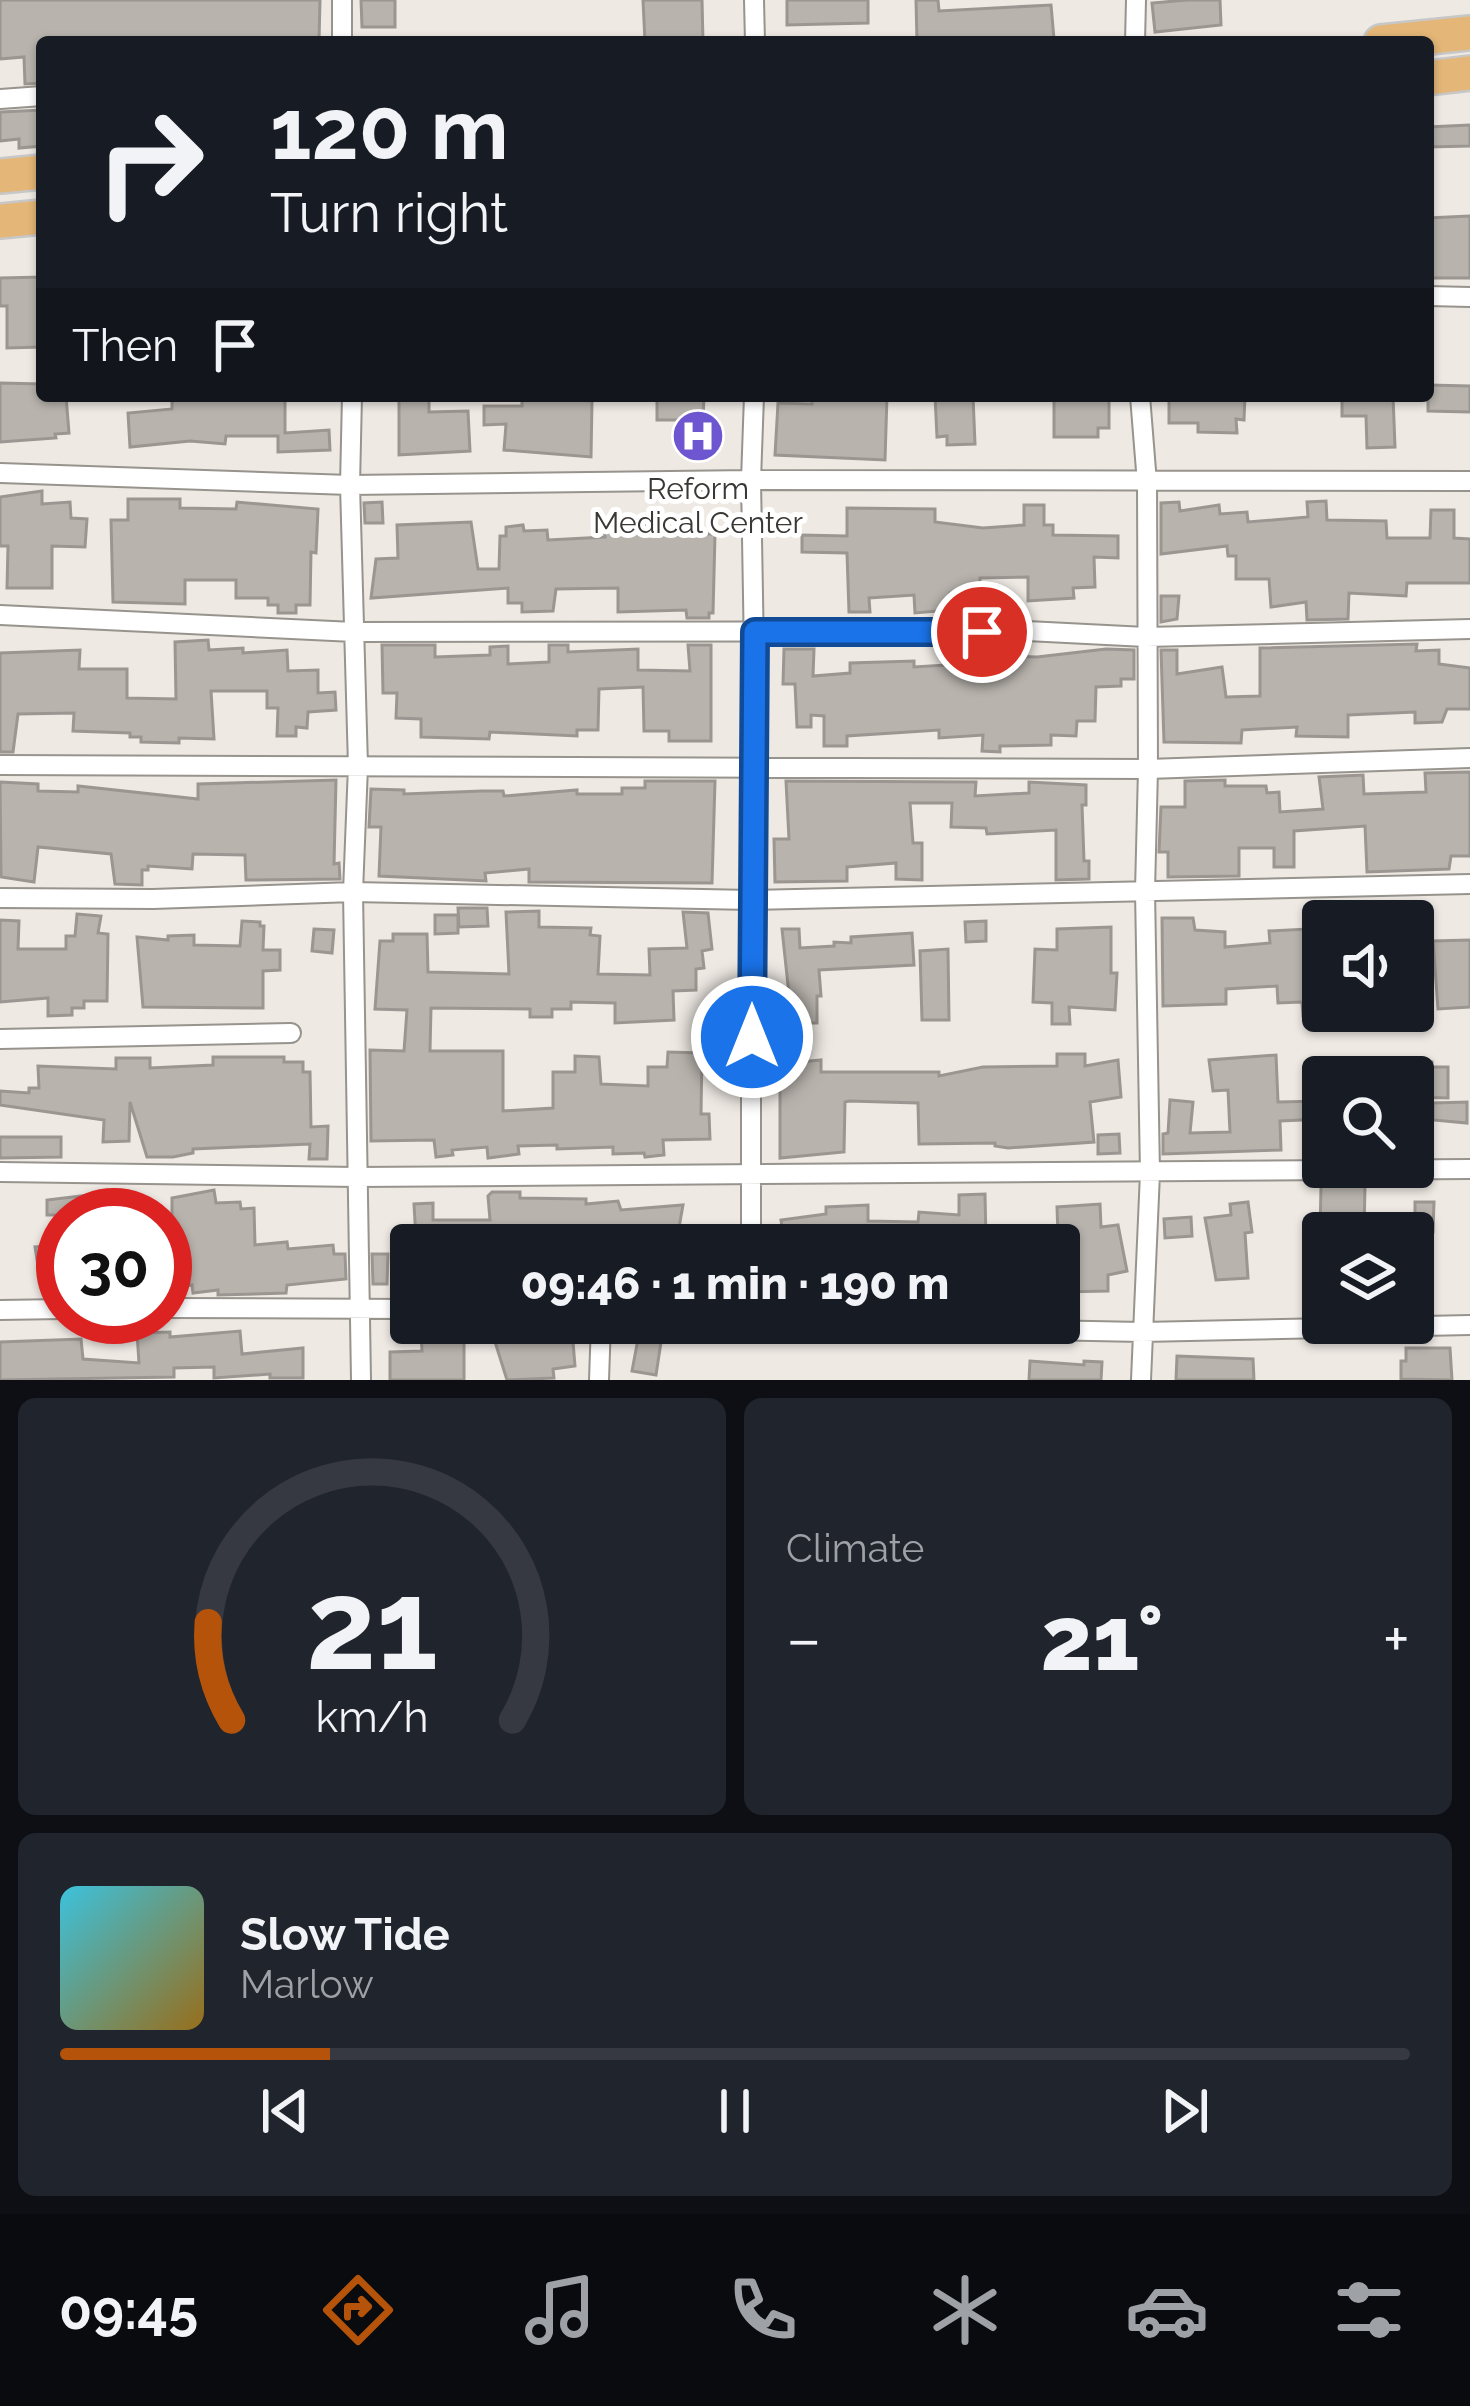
<!DOCTYPE html>
<html lang="en">
<head>
<meta charset="utf-8">
<style>
	:root { --surface:#171b24; --page:#20242c; --text:#f1f3f6; --muted:#9ea1a6; --line:#363941; --accent:#b45309 }
	body { margin:0; font-family:Raleway,sans-serif; background:var(--page); color:var(--text); height:100vh; display:flex; flex-direction:column; font-size:45px; white-space:nowrap }
	* { box-sizing:border-box; margin:0 }
	p { font-size:39px; color:var(--muted) }
	.icon { flex:none; width:66px; height:66px; fill:none; stroke:currentColor; stroke-width:2; stroke-linecap:round; stroke-linejoin:round }
	.map { position:relative; height:1380px; overflow:hidden }
	.sheet { display:flex; flex-direction:column; gap:18px; padding:18px; background:#0d0f14; flex:1 }
	.sheet>* { flex:none }
	.hud { position:absolute; left:36px; top:36px; width:1398px; height:366px; border-radius:12px; box-shadow:0 3px 9px #0004; background:#171b24; color:var(--text); overflow:hidden }
	.controls { position:absolute; left:1302px; top:900px; display:grid; gap:24px }
	.controls a { display:grid; place-items:center; width:132px; height:132px; border-radius:12px; background:var(--surface); box-shadow:0 3px 9px #0004; font-size:60px }
	.speed { position:absolute; left:36px; top:1188px; display:flex; gap:24px; font-size:60px; font-weight:700; text-align:center }
	.speed>* { display:grid; place-content:center; width:156px; height:156px; border-radius:50%; background:var(--surface); box-shadow:0 3px 9px #0004; line-height:1 }
	.speed .limit { border:18px solid #d22; background:#fff; color:#111 }
	.pin { position:absolute; display:grid; place-items:center; width:102px; height:102px; color:#fff; margin:-51px; border:6px solid #fff; border-radius:50%; box-shadow:0 3px 12px #0007 }
	.me { position:absolute; width:132px; margin:-66px; rotate:0deg; stroke-linejoin:round; filter:drop-shadow(0 0 9px #0008) }
	.turn { display:flex; align-items:center; gap:42px; height:252px; padding:0 36px; font-size:54px }
	.turn .icon { width:156px; height:156px; stroke-width:2.5 }
	.turn b { display:block; font-size:84px; line-height:102px }
	.then { display:flex; align-items:center; height:114px; padding:0 36px; background:#0003; gap:24px; font-size:45px }
	.big { font-size:90px; font-weight:800; line-height:1.1 }
	.sheet .card { flex:1; display:flex; flex-direction:column; justify-content:center; gap:18px; min-width:0; padding:0 42px; border-radius:18px; background:var(--page) }
	.sheet .dial { align-items:center; gap:0 }
	.dial svg { height:312px; overflow:visible; fill:none; stroke:var(--line); stroke-width:7; stroke-linecap:round; text-anchor:middle }
	.dial text { fill:var(--text); stroke:none }
	.song { display:flex; align-items:center; gap:36px }
	.cover { width:144px; height:144px; border-radius:18px; background:linear-gradient(135deg,hsl(190 70% 55%),hsl(40 70% 35%)) }
	.played { height:12px; border-radius:6px; background:linear-gradient(90deg,var(--accent) 20%,var(--line) 20%) }
	.keys { display:flex; justify-content:space-around; direction:ltr }
	.heat { display:flex; justify-content:space-between; align-items:center; font-size:66px; direction:ltr }
	.sheet .tiles { flex:1; display:grid; gap:18px; grid-template-columns:1fr 1fr }
	.card:last-child { grid-column:span 2 }
	.trip { position:absolute; left:390px; top:1224px; width:690px; height:120px; border-radius:12px; background:var(--surface); box-shadow:0 3px 9px #0004; font-weight:800; line-height:120px; text-align:center }
	.tabs { display:flex; height:192px; justify-content:space-around; align-items:center; background:#090b0e; color:var(--muted) }
	.tabs .icon { width:84px; height:84px }
	.tabs .selected { color:var(--accent) }
	.tabs b { font-size:54px; color:var(--text) }
	.map>svg:first-child { display:block }
	.building { fill:#b8b3ad; stroke:#9b9691; stroke-width:3 }
	.lines { fill:none; stroke-linecap:round; stroke-linejoin:round }
	.minor-casing { stroke:#97938d; stroke-width:22 }
	.trunk-casing { stroke:#c8c7c7; stroke-width:38 }
	.minor { stroke:#fff; stroke-width:18 }
	.trunk { stroke:#e4b677; stroke-width:33 }
	.route-casing { stroke:#114b97; stroke-width:30 }
	.route { stroke:#1a73e8; stroke-width:21 }
	.labels { text-anchor:middle; dominant-baseline:central; stroke-width:10; stroke-linejoin:round; paint-order:stroke }
	.poi-label { font-size:30px; fill:#3a3836; stroke:#fff }
</style>
</head>
<body>
<div class="map">
<svg width="1470" height="1380" viewBox="0 0 1470 1380">
	<rect width="100%" height="100%" fill="#eee9e3"/>
	<path class="building" d="M0,0h320l-1,42h-277v41l-17,1 -1,-27 -24,2z
		M361,0h34v27h-33z
		M643,0h59l1,42h-58z
		M787,0h81v23l-81,2z
		M916,0h22l1,11 112,-6 3,34 -137,3z
		M1187,0h33l1,25 -66,7 -3,-29z
		M42,110v36l-23,2v-9l-19,2v-29z
		M1470,125v21l-42,1v-20z
		M1470,216v62h-42v-60z
		M42,277v70l-35,1v-42h-7v-28z
		M0,383l42,1v12h24l3,37 -14,1 1,4 -56,4z
		M1428,385l42,1v26l-42,-1z
		M172,396h113v37l44,-3 1,20 -52,2v-16h-52l-1,8 -35,-3 -60,6 -2,-34 44,-4z
		M399,396h30v16l39,-1 2,40 -71,4z
		M522,396l70,5 -1,56 -87,-7 2,-26 -22,1v-19h38z
		M657,396h47l-1,24h-46z
		M812,396h75l-2,64 -110,-5 3,-52 34,1z
		M935,396h38l2,48 -28,1v-9l-10,1z
		M1054,396h55v32h-11v9h-44z
		M1169,396h76l-1,24 -8,-1 1,14 -39,-1v-9h-29z
		M1342,396h51l2,51 -28,1 -1,-32h-24z
		M42,491v13l28,-2 1,16 16,1 -2,28 -33,-1v42h-45l1,-42h-8v-49z
		M128,499h52v9l56,1 1,-7 81,7 -2,44 -5,-1 -1,53h-14v8h-18v-8h-10v-7h-32v-18h-51v24l-72,-2 -2,-82h17z
		M1326,501l1,19 59,1 1,17h43l1,-28h23v28l16,1v44h-63l-1,13 -57,-3 -1,26 -41,1 -1,-18 -35,5 -2,-28h-33v-23h-8l-1,-10 -66,8v-51l18,-1 1,9 39,-6 1,9 27,-2 1,10 60,-5 -1,-15z
		M382,502l1,21h-18l-1,-20z
		M1024,505h20v20h9v10l65,1v22l-24,-1 1,30 -22,1 1,10 -46,3v-24l-48,1v16l-30,-1 1,17 -36,3 -1,-18 -45,3 1,14h-21l-2,-59 -45,-1v-17l45,1v-28l88,1v13l48,6 41,-3z
		M666,518l1,16h48l-2,79h-4v5h-22l-1,-8 -68,2v-24l-62,1 -3,22 -31,1v-9h-14v-15l-137,10 5,-39 22,-1 -1,-33 74,-3 7,47h21l1,-33h6v-9l17,-2 1,6 23,-1 1,10 57,-3 -1,-18z
		M1161,596h18l-2,23 -16,3z
		M208,640l1,10 34,-2v5l44,-3 1,21 30,-1v23l17,-1 1,18 -28,2 -1,16 -11,-1v9h-19l1,-28h-11v-17h-56l3,48 -35,-1v5l-38,-1v-5h-11v-4l-57,-2 1,-18 -56,1 -5,38h-13v-99l80,-3 -1,19h48v29l49,1 -1,-57z
		M1417,644l-1,7 23,-1v14l31,4v41h-23l-5,13 -27,1v-11l-67,3v22l-52,-1 1,-9 -55,3 -1,13 -77,-1 -3,-92h16v24l45,-7 4,30 34,-1v-48z
		M382,645h53v12l55,-2v-8l18,-1v18l41,-2v-17h19v7l70,-3v21l52,1 -2,-26h23v96h-42v-10h-25l-1,-44 -44,2 -1,41h-21v6l-87,-4 -1,7 -68,-2v-18l-25,-1 1,-25h-14z
		M784,649h30l-1,27 37,-3v-10l64,-2v6l49,-3v-13l49,-1v6l25,1 69,-8 28,1v29h-13v7l-25,1 -1,34h-18l-1,15 -25,-1v10l-51,1v6l-18,-1 1,-16 -44,3v-8l-92,6v10h-23v-30l-13,-1v12h-14l-2,-43h-12z
		M1470,772v84h-19l-2,13 -82,3 -2,-46 -71,5v36h-20v-19h-35v28l-71,1v-25h-9l2,-45h24v-26l40,-1v6h41l1,7 12,-1 1,20 43,-3 -4,-32 44,-2 1,19 62,-2 -1,-19z
		M336,780l-2,84 5,-1 1,16 -94,1 -1,-25 -52,-1 -1,15 -44,-3v4h-6v15l-27,-1 -4,-30 -73,-7 -4,35 -33,-5 -1,-95 38,2v7l40,1v-6l120,13v-15z
		M645,781h70l-3,102 -183,-1v-13l-44,4 1,8 -107,-5 2,-49h-12l2,-38 33,1v4l78,-3h21l1,5 73,-6v4h45v-6h23z
		M786,781l190,1 -1,14 54,-3v-11l57,3v20h-4l2,56h5v18l-33,1v-50l-69,4 -1,-6 -35,-1 1,-24h-42l3,40h9v37l-26,-1v-16l-49,4v14l-72,1 -1,-43h15z
		M458,908h29l1,18 -29,1z
		M539,911v16l52,1 -1,7 10,1 -2,38 52,1 -1,-26 38,-1 -4,-36 25,1 4,36 -10,2 2,17 -8,1v21l-23,1 1,29 -59,3v-20l-44,-1v7h-19v8h-22v-8l-99,-1 -1,43h73v60l50,-3v-36h22v-16l24,1 2,27 47,2v-19h19l1,-15 34,1 -1,61h8l1,25 -47,1 1,15 -19,2 -1,-4 -31,1v-7l-56,2v-4l-39,1 1,8 -31,4 -1,-11 -35,3 1,5 -17,2 -2,-17 -63,1 -1,-91 34,1 3,-41 -32,-1 5,-68h13v-7h34l1,38 81,2 -3,-62z
		M77,914l24,2 -3,17 10,1 -1,67h-23v7h-12v7l-24,1v-18l-48,4v-82l19,1 -1,28h48v-13h9z
		M435,915h23v18l-23,1z
		M1162,918h31l2,12 30,2v15l45,-4 -1,-12 38,-2 1,10h12l3,75 -20,2 -1,-14 -24,1 -1,-17 -51,3v15l-63,2z
		M242,921l18,1v4h4l-1,24h17v20l-17,1v37l-120,-1 -6,-70 31,3v-4l26,-1v10l46,1z
		M986,921v20l-20,1 -1,-20z
		M1111,927v46h6l-2,37 -46,-3 1,17h-18v-21l-19,-1 2,-53 22,1v-21z
		M314,929l20,1 -2,23 -20,-2z
		M782,929h17l1,19 34,-2v-4l17,1v-6l61,-4 2,32 -95,5 2,26h-4v27h-25z
		M1470,940v67l-32,2 -5,-68z
		M948,949l1,71h-27l-2,-69z
		M1057,1054h28v12l33,-6 3,37 -31,5 4,40 -86,6 -13,-2v-3l-76,1 -1,-41 -69,-2 -4,1 -1,50 -64,6v-91h20l-1,-5 22,-2v12h118v4l44,-9 74,-1z
		M1276,1055l2,47 45,-1v18l-43,2 1,29 -118,4v-20l5,-1 2,-33 23,2 -3,31 40,-1 -2,-42 -15,1 -4,-31z
		M213,1057h71v5h19v10h7l1,55 17,-1 -1,33h-18l1,-15 -117,5v4l-20,4h-26l-17,-55 -1,39 -26,1 1,-22 -104,-15v-14l29,2v-5h10l-1,-22 78,3v-11h34v10l63,-3z
		M1432,1062v5h16v31l-35,-1v-34z
		M1467,1102v21l-34,-3v-17z
		M1119,1134l1,19 -22,1v-19z
		M0,1137h61v20l-61,1z
		M1365,1185l-1,48h-44l1,-47z
		M214,1190l2,13 24,-1 1,7 13,-1 1,37 32,-3 1,7 45,-4 1,9h11l1,25 -59,6 -1,8 -68,2v-5l-25,3 -1,-8 -20,3 -7,-22 1,-16 6,-1v-51z
		M114,1192v23h-67v-15z
		M492,1192h28v6l66,1v5l32,-3 3,9 62,-5 -6,34 -261,1 -2,-36 19,-1v17h57l-2,-24z
		M985,1194l1,46 -69,-5 -133,7 -3,-22 45,-6v-7l42,-2v16l50,1 1,-10 40,3v-20z
		M1248,1202l4,30 -7,1 3,45 -32,2 -11,-62 26,-3 -1,-11z
		M1415,1202h19l-1,30h-18z
		M1100,1204l1,23 17,-2 9,46 -19,4v16l-48,1 -3,-85z
		M1191,1217l1,19 -27,2 -1,-19z
		M63,1245v31l-23,2 -5,-31z
		M372,1254h16l-1,30h-14z
		M520,1327v8l52,-5 3,36 -22,3 1,9 -47,2 -16,-51z
		M464,1329v51h-74v-28l32,-1 -1,-19z
		M240,1331l2,23 61,-6v30h-33v-4l-56,4v-11l-40,1v9l-174,3v-38l81,-3 2,20 56,4 -2,-30 33,-1v5z
		M638,1339l23,3 -5,33 -24,-4z
		M1406,1348h44l2,32 -51,-1v-18h5z
		M1177,1356l76,3 1,21h-78z
		M1030,1361l54,4v-4l18,1 -1,18h-72z"/>
	<g class="lines">
		<g class="minor-casing">
			<path id="minor" d="M342,0v42
				M754,0l1,42
				M1135,42l1,-42
				M0,99l42,-3
				M1428,296l42,1
				M352,396l-2,89 8,281 -5,126 8,488
				M1140,396l7,87 1,286 -3,122 5,282 -9,207
				M0,473l350,12 401,-5 719,1
				M0,615l354,17 673,-1 119,6 324,-8
				M0,765l1148,4 322,-11
				M0,898l153,1 200,-7 398,8 719,-16
				M0,1039l291,-6
				M0,1172l356,5 1114,-8
				M751,1245v-345l5,-131 -5,-289 3,-84
				M165,1308l246,1
				M0,1310l63,-1
				M668,1323l474,9 328,-7
				M599,1380l2,-57"/>
		</g>
		<g class="trunk-casing">
			<path id="trunk" d="M1381,42l89,-9
				M1428,78l42,-5
				M0,176l42,-4
				M0,221l42,-4"/>
		</g>
		<use href="#minor" class="minor"/>
		<use href="#trunk" class="trunk"/>
	</g>
	<g class="lines">
		<g class="route-casing">
			<path id="route" d="M752,1037l3,-405h227"/>
		</g>
		<use href="#route" class="route"/>
	</g>
	<defs>
		<g id="hospital-disc" transform="scale(2.7)"><circle r="9.5" fill="#6e56d0" stroke="#fff"/><path d="M-5-5h3v3.5h4V-5h3V5h-3V1.5h-4V5h-3Z" fill="#fff"/></g>
	</defs>
	<g fill-rule="evenodd">
		<use href="#hospital-disc" x="698" y="436"/>
	</g>
	<g class="labels">
		<g class="poi-label">
			<text x="698" y="488">Reform<tspan x="698" dy="34">Medical Center</tspan></text>
		</g>
	</g>
</svg>
<div class="controls">
<a><svg class="icon" aria-label="sound" viewBox="0 0 24 24"><path d="M4 9h4l5-4v14l-5-4H4zM17 9q2 3 0 6"/></svg></a>
<a><svg class="icon" aria-label="search" viewBox="0 0 24 24"><circle cx="10" cy="10" r="6"/><path d="M15 15l6 6"/></svg></a>
<a><svg class="icon" aria-label="layers" viewBox="0 0 24 24"><path d="M12 4l9 5-9 5-9-5zM3 14l9 5 9-5"/></svg></a>
</div>
<div class="speed"><div class="limit">30</div></div>
<div class="pin" style="left:982px;top:632px;background:#d93025"><svg class="icon" aria-label="arrive" viewBox="0 0 24 24"><path d="M6 21V4h12l-3 4 3 4H6"/></svg></div>
<svg class="me" style="left:752px;top:1037px" viewBox="-20 -20 40 40"><circle r="17" fill="#1a73e8" stroke="#fff" stroke-width="3"/><path d="M0-11L8 9 0 5-8 9z" fill="#fff"/></svg>
<div class="trip">09:46 · 1 min · 190 m</div>
<div class="hud">
<div class="turn"><svg class="icon" aria-label="right" viewBox="0 0 24 24"><path d="M7 20v-9h11M14 6l5 5-5 5"/></svg><div><b>120 m</b>Turn right</div></div>
<div class="then">Then<svg class="icon" aria-label="arrive" viewBox="0 0 24 24"><path d="M6 21V4h12l-3 4 3 4H6"/></svg></div>
</div>
</div>
<section class="sheet">
<div class="tiles">
<div class="card dial"><svg viewBox="0 0 100 80">
<path d="M14 69A42 42 0 1 1 86 69"/>
<path d="M14 69A42 42 0 0 1 8 44" stroke="#b45309"/>
<text x="50" y="56" font-size="32" font-weight="700">21</text>
<text x="50" y="72" font-size="11">km/h</text>
</svg></div>
<div class="card"><p>Climate</p>
<div class="heat"><a>−</a><b class="big">21°</b><a>+</a></div>
</div>
<div class="card">
<div class="song"><i class="cover"></i><div><b>Slow Tide</b><p>Marlow</p></div></div>
<div class="played"></div>
<div class="keys"><svg class="icon" aria-label="previous" viewBox="0 0 24 24"><path d="M18 5L8 12l10 7zM5 5v14"/></svg><svg class="icon" aria-label="pause" viewBox="0 0 24 24"><path d="M8 5v14M16 5v14"/></svg><svg class="icon" aria-label="next" viewBox="0 0 24 24"><path d="M6 5l10 7-10 7zM19 5v14"/></svg></div>
</div>
</div>
</section>
<nav class="tabs">
<b>09:45</b>
<svg class="icon selected" aria-label="directions" viewBox="0 0 24 24"><path d="M12 3l9 9-9 9-9-9zM9 14v-3h6M13 9l2 2-2 2"/></svg>
<svg class="icon" aria-label="music" viewBox="0 0 24 24"><path d="M9 18V5l10-2v13"/><circle cx="6" cy="18" r="3"/><circle cx="16" cy="16" r="3"/></svg>
<svg class="icon" aria-label="phone" viewBox="0 0 24 24"><path d="M5 4h4l2 5-3 2q2 4 5 5l2-3 5 2v4C11 20 4 13 5 4z"/></svg>
<svg class="icon" aria-label="climate" viewBox="0 0 24 24"><path d="M12 3v18M4 7l16 10M4 17L20 7"/></svg>
<svg class="icon" aria-label="car" viewBox="0 0 24 24"><path d="M5 17H2v-5l4-1 3-4h7l3 4 3 1v5h-3M9 17h6M6 11h13"/><circle cx="7" cy="17" r="2"/><circle cx="17" cy="17" r="2"/></svg>
<svg class="icon" aria-label="filters" viewBox="0 0 24 24"><path d="M4 7h16M4 17h16"/><circle cx="9" cy="7" r="2"/><circle cx="15" cy="17" r="2"/></svg>
</nav>
</body>
</html>
